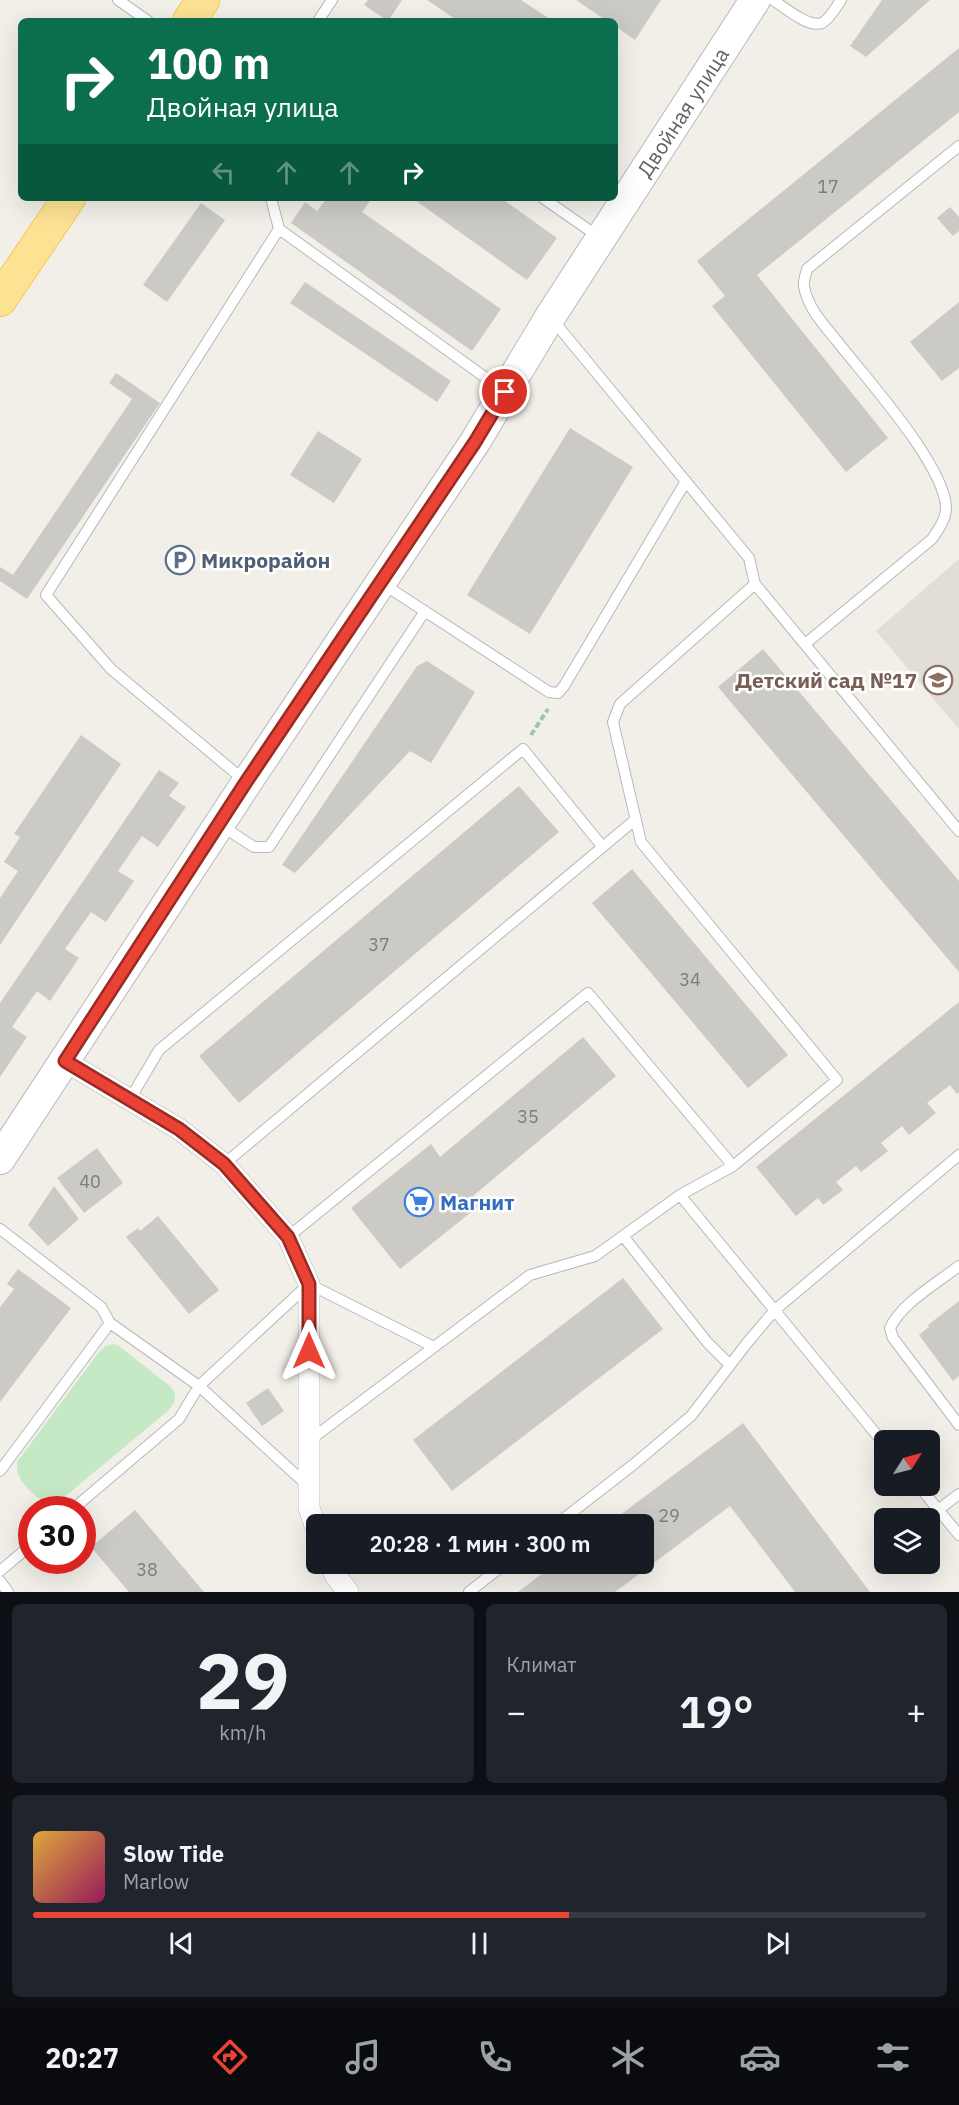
<!DOCTYPE html>
<html lang="ru">
<head>
<meta charset="utf-8">
<style>
	:root { --surface:#171b24; --page:#20242c; --text:#f1f3f6; --muted:#9ea1a6; --line:#363941; --accent:#ea4335 }
	body { margin:0; font-family:"IBM Plex Sans",sans-serif; background:var(--page); color:var(--text); height:100vh; display:flex; flex-direction:column; font-size:22px; white-space:nowrap }
	* { box-sizing:border-box; margin:0 }
	p { font-size:20px; color:var(--muted) }
	.icon { flex:none; width:33px; height:33px; fill:none; stroke:currentColor; stroke-width:2; stroke-linecap:round; stroke-linejoin:round }
	.map { position:relative; height:1592px; overflow:hidden }
	.details { display:flex; flex-direction:column; gap:12px; padding:12px; background:#0d0f14; flex:1 }
	.details>* { flex:none }
	.top-card { position:absolute; left:18px; top:18px; width:600px; height:183px; border-radius:9px; box-shadow:0 6px 24px #0002; background:#0b6e4f; color:#fff; overflow:hidden }
	.needle { width:39px; rotate:54deg }
	.tools { position:absolute; left:874px; top:1430px; display:grid; gap:12px }
	.tools a { display:grid; place-items:center; width:66px; height:66px; border-radius:9px; background:var(--surface); box-shadow:0 6px 24px #0002; font-size:30px }
	.speed { position:absolute; left:18px; top:1496px; display:flex; gap:12px; font-size:30px; font-weight:700; text-align:center }
	.speed>* { display:grid; place-content:center; width:78px; height:78px; border-radius:50%; background:var(--surface); box-shadow:0 6px 24px #0002; line-height:1 }
	.speed .limit { border:9px solid #d22; background:#fff; color:#111 }
	.pin { position:absolute; display:grid; place-items:center; width:51px; height:51px; color:#fff; margin:-26px; border:3px solid #fff; border-radius:50%; box-shadow:0 2px 6px #0007 }
	.me { position:absolute; width:66px; margin:-33px; rotate:0deg; stroke-linejoin:round; filter:drop-shadow(0 0 4px #0008) }
	.turn { display:flex; align-items:center; gap:21px; height:126px; padding:0 30px; font-size:27px }
	.turn .icon { width:78px; height:78px; stroke-width:2.5 }
	.turn b { display:block; font-size:42px; line-height:51px }
	.lanes { display:flex; align-items:center; height:57px; padding:0 30px; background:#0003; justify-content:center; gap:30px; direction:ltr }
	.lanes .off { opacity:.35 }
	.big { font-size:45px; font-weight:600; line-height:1.1 }
	.details .widget { flex:1; display:flex; flex-direction:column; justify-content:center; gap:9px; min-width:0; padding:0 21px; border-radius:9px; background:var(--page) }
	.details .dial { align-items:center; gap:0 }
	.dial b { font-size:78px; line-height:1 }
	.song { display:flex; align-items:center; gap:18px }
	.cover { width:72px; height:72px; border-radius:9px; background:linear-gradient(135deg,hsl(40 70% 55%),hsl(330 70% 35%)) }
	.played { height:6px; border-radius:3px; background:linear-gradient(90deg,var(--accent) 60%,var(--line) 60%) }
	.keys { display:flex; justify-content:space-around; direction:ltr }
	.heat { display:flex; justify-content:space-between; align-items:center; font-size:33px; direction:ltr }
	.details .tiles { flex:1; display:grid; gap:12px; grid-template-columns:1fr 1fr }
	.widget:last-child { grid-column:span 2 }
	.trip { position:absolute; left:306px; top:1514px; width:348px; height:60px; border-radius:9px; background:var(--surface); box-shadow:0 6px 24px #0002; font-weight:600; line-height:60px; text-align:center }
	.dock { display:flex; height:96px; justify-content:space-around; align-items:center; background:#090b0e; color:var(--muted) }
	.dock .icon { width:42px; height:42px }
	.dock .on { color:var(--accent) }
	.dock b { font-size:27px; color:var(--text) }
	.map>svg:first-child { display:block }
	.education { fill:#e1ded6 }
	.green { fill:#c5e8c5 }
	.building { fill:#cccac5 }
	.lines { fill:none; stroke-linecap:round; stroke-linejoin:round }
	.lane-casing { stroke:#b5b8bc; stroke-width:12 }
	.street-casing { stroke:#b5b8bc; stroke-width:22 }
	.secondary-casing { stroke:#b6babf; stroke-width:32 }
	.highway-casing { stroke:#f9ab00; stroke-width:34 }
	.path { stroke:#9cc7a9; stroke-width:4; stroke-dasharray:6 3; stroke-linecap:butt }
	.lane { stroke:#fff; stroke-width:10 }
	.street { stroke:#fff; stroke-width:21 }
	.secondary { stroke:#fff; stroke-width:30 }
	.highway { stroke:#fde293; stroke-width:33 }
	.route-casing { stroke:#982c22; stroke-width:15 }
	.route { stroke:#ea4335; stroke-width:10 }
	.labels { text-anchor:middle; dominant-baseline:central; stroke-width:5; stroke-linejoin:round; paint-order:stroke }
	.number-label { font-size:18px; fill:#7a7d7f }
	.street-label { font-size:21px; fill:#5f6368; stroke:#fff }
	.service-label { font-size:21px; font-weight:bold; fill:#4e5e75; stroke:#fff; text-anchor:start }
	.education-label { font-size:21px; font-weight:bold; fill:#785e54; stroke:#fff; text-anchor:end }
	.shop-label { font-size:21px; font-weight:bold; fill:#366cbe; stroke:#fff; text-anchor:start }
</style>
</head>
<body>
<div class="map">
<svg width="959" height="1592" viewBox="0 0 959 1592">
	<rect width="100%" height="100%" fill="#f1efe8"/>
	<path class="education" d="M959,559v170l-83,-98z"/>
	<path class="green" d="M113,1344l6,2 52,41 4,6 -1,9 -5,8 -118,98c-14,-12 -36,-24 -34,-46l82,-110 7,-6z"/>
	<path class="building" d="M368,0h34l-14,21 -24,-16z
		M427,0h94l32,21h-95z
		M576,0h85l-26,40 -20,-14v-5h-8z
		M882,0h48l-64,57 -16,-11z
		M959,48v64l-202,163 131,163 -42,34 -134,-166 13,-10 -28,-35z
		M327,198h45l-10,14 139,97 -29,42 -181,-128 14,-21 12,9z
		M412,198h89l56,40 -30,42z
		M201,203l24,17 -58,82 -24,-17z
		M950,207l9,10v14l-6,5 -16,-18z
		M305,282l146,99 -14,21 -147,-99z
		M959,302v66l-17,13 -32,-39z
		M116,373l44,30 -133,196 -27,-18v-14l13,8 119,-176 -23,-16z
		M570,428l63,39 -103,167 -63,-39z
		M318,431l44,28 -28,44 -44,-28z
		M763,649l196,232v91l-241,-285z
		M427,661l48,31 -44,71 -21,-12 -115,122 -13,-8 135,-199z
		M81,735l40,29 -121,181v-47l18,-27 -14,-9 16,-25 -6,-3z
		M159,770l20,13 -10,13 17,11 -28,40 -16,-11 -24,35 16,10 -28,41 -15,-10 -26,37 14,9 -29,43 -13,-10 -25,36 15,10 -27,40v-74z
		M519,786l40,46 -320,271 -40,-47z
		M632,869l156,186 -40,33 -156,-185z
		M959,1002v90l-2,2 -7,-9 -23,18 9,10 -27,22 -7,-9 -21,17 7,8 -27,21 -5,-6 -20,16 7,8 -20,15 -5,-7 -22,18 -40,-49z
		M583,1037l33,39 -143,120 7,9 -80,64 -49,-61 80,-64 9,13z
		M97,1148l26,35 -39,30 -27,-35z
		M54,1186l25,33 -31,27 -20,-21z
		M158,1216l61,74 -30,24 -63,-77 12,-9 2,3z
		M18,1269l53,39 -71,94v-95l14,-18 -7,-5z
		M623,1278l40,51 -211,162 -39,-51z
		M959,1301v75l-6,5 -34,-46 10,-8 -1,-2z
		M268,1388l16,23 -22,15 -16,-23z
		M743,1423l127,169h-75l-65,-86 -115,86h-97l38,-29h88v-39h-36z
		M135,1510l69,82h-75l-38,-45z"/>
	<g class="lines">
		<g class="lane-casing">
			<path id="lane" d="M118,0l30,21
				M773,0c11,7 35,28 49,23 8,-4 14,-16 19,-23
				M318,21l14,-21
				M271,198l8,31 225,162
				M543,198l56,39
				M552,319l197,239 6,26 204,247
				M383,584l166,108 9,1 6,-7 122,-205
				M805,644l127,-105c6,-9 13,-18 14,-29 2,-42 -82,-134 -109,-169 -13,-16 -30,-34 -33,-55 -1,-5 2,-12 3,-17l152,-123
				M245,781l-134,-112 -65,-74 233,-366
				M220,825l34,22h15l156,-236
				M130,1099l29,-49 364,-301 79,97
				M224,1164l412,-345
				M680,1195l205,250
				M0,1229l101,78 9,16 89,63 108,99
				M623,1236l84,106 23,23
				M288,1237l300,-244 145,173
				M959,1266c-22,17 -57,37 -69,62l3,10 66,87
				M310,1440l220,-165 65,-19 85,-61 53,-29 104,-86 -196,-238 -28,-120 7,-18 135,-120
				M0,1471l110,-148
				M918,1485l41,50
				M73,1509l106,-90 20,-33 110,-102 125,63
				M938,1510l21,-16
				M557,1524l77,-60 57,-48 56,-73 28,-33 184,-155
				M0,1571l32,-27
				M0,1581l8,11
				M469,1592l37,-29"/>
		</g>
		<g class="street-casing">
			<path id="street" d="M65,1061l114,68 45,35 64,73 21,47v224l7,20
				M330,1563l5,12 13,17"/>
		</g>
		<g class="secondary-casing">
			<g id="secondary">
				<path id="s1" d="M0,1159l247,-377 228,-340 75,-125 205,-317"/>
			</g>
		</g>
		<g class="highway-casing">
			<path id="highway" d="M189,21l14,-21
				M0,300l69,-102"/>
		</g>
		<path class="path" d="M531,735l17,-26"/>
		<use href="#lane" class="lane"/>
		<use href="#street" class="street"/>
		<use href="#secondary" class="secondary"/>
		<use href="#highway" class="highway"/>
	</g>
	<g class="lines">
		<g class="route-casing">
			<path id="route" d="M309,1351v-67l-21,-47 -64,-73 -45,-35 -114,-68 181,-279 229,-340 30,-50"/>
		</g>
		<use href="#route" class="route"/>
	</g>
	<defs>
		<g id="parking-ring" transform="scale(1.5)"><circle r="9.5" fill="#fff" stroke="#5c6f8a" stroke-width="1.5"/><path d="M-3.5-5.5H1a3.5 3.5 0 0 1 0 7H-1V5.5H-3.5ZM-1-3.4V-.6H.8a1.4 1.4 0 0 0 0-2.8Z" fill="#5c6f8a"/></g>
		<g id="school-ring" transform="scale(1.5)"><circle r="9.5" fill="#fff" stroke="#8d6e63" stroke-width="1.5"/><path d="M0-5L7-2L0 1L-7-2ZM-4 1L0 2.5L4 1V4Q0 6-4 4Z" fill="#8d6e63"/></g>
		<g id="supermarket-ring" transform="scale(1.5)"><circle r="9.5" fill="#fff" stroke="#3f7fe0" stroke-width="1.5"/><path d="M-6-5.5h2.5l.6 2H6L4.5 2H-2.5L-4.4-4H-6ZM-1.5 3.2a1.3 1.3 0 1 0 .1 0ZM3 3.2a1.3 1.3 0 1 0 .1 0Z" fill="#3f7fe0"/></g>
	</defs>
	<g fill-rule="evenodd">
		<use href="#parking-ring" x="180" y="560"/>
		<use href="#school-ring" x="938" y="680"/>
		<use href="#supermarket-ring" x="419" y="1202"/>
	</g>
	<g class="labels">
		<g class="number-label">
			<text x="828" y="186">17</text>
			<text x="379" y="944">37</text>
			<text x="690" y="979">34</text>
			<text x="528" y="1116">35</text>
			<text x="90" y="1181">40</text>
			<text x="669" y="1515">29</text>
			<text x="147" y="1569">38</text>
		</g>
		<g class="street-label">
			<text stroke="none"><textPath href="#s1" startOffset="1250">Двойная улица</textPath></text>
		</g>
		<g class="service-label">
			<text x="201" y="560">Микрорайон</text>
		</g>
		<g class="education-label">
			<text x="917" y="680">Детский сад №17</text>
		</g>
		<g class="shop-label">
			<text x="440" y="1202">Магнит</text>
		</g>
	</g>
</svg>
<div class="tools">
<a><svg class="needle" viewBox="-14 -14 28 28"><path d="M0-13l5 13h-10z" fill="#e53935"/><path d="M0 13l5-13h-10z" fill="#9ea1a6"/></svg></a>
<a><svg class="icon" aria-label="layers" viewBox="0 0 24 24"><path d="M12 4l9 5-9 5-9-5zM3 14l9 5 9-5"/></svg></a>
</div>
<div class="speed"><div class="limit">30</div></div>
<div class="pin" style="left:505px;top:392px;background:#d93025"><svg class="icon" aria-label="arrive" viewBox="0 0 24 24"><path d="M6 21V4h12l-3 4 3 4H6"/></svg></div>
<svg class="me" style="left:309px;top:1351px" viewBox="-20 -20 40 40"><path d="M0-17L14 15 0 8-14 15z" fill="#ea4335" stroke="#fff" stroke-width="4"/></svg>
<div class="trip">20:28 · 1 мин · 300 m</div>
<div class="top-card">
<div class="turn"><svg class="icon" aria-label="right" viewBox="0 0 24 24"><path d="M7 20v-9h11M14 6l5 5-5 5"/></svg><div><b>100 m</b>Двойная улица</div></div>
<div class="lanes"><svg class="icon off" aria-label="left" viewBox="0 0 24 24"><path d="M17 20v-9H6M10 6l-5 5 5 5"/></svg><svg class="icon off" aria-label="ahead" viewBox="0 0 24 24"><path d="M12 20V5M6 11l6-6 6 6"/></svg><svg class="icon off" aria-label="ahead" viewBox="0 0 24 24"><path d="M12 20V5M6 11l6-6 6 6"/></svg><svg class="icon" aria-label="right" viewBox="0 0 24 24"><path d="M7 20v-9h11M14 6l5 5-5 5"/></svg></div>
</div>
</div>
<section class="details">
<div class="tiles">
<div class="widget dial"><b>29</b><p>km/h</p></div>
<div class="widget"><p>Климат</p>
<div class="heat"><a>−</a><b class="big">19°</b><a>+</a></div>
</div>
<div class="widget">
<div class="song"><i class="cover"></i><div><b>Slow Tide</b><p>Marlow</p></div></div>
<div class="played"></div>
<div class="keys"><svg class="icon" aria-label="previous" viewBox="0 0 24 24"><path d="M18 5L8 12l10 7zM5 5v14"/></svg><svg class="icon" aria-label="pause" viewBox="0 0 24 24"><path d="M8 5v14M16 5v14"/></svg><svg class="icon" aria-label="next" viewBox="0 0 24 24"><path d="M6 5l10 7-10 7zM19 5v14"/></svg></div>
</div>
</div>
</section>
<nav class="dock">
<b>20:27</b>
<svg class="icon on" aria-label="directions" viewBox="0 0 24 24"><path d="M12 3l9 9-9 9-9-9zM9 14v-3h6M13 9l2 2-2 2"/></svg>
<svg class="icon" aria-label="music" viewBox="0 0 24 24"><path d="M9 18V5l10-2v13"/><circle cx="6" cy="18" r="3"/><circle cx="16" cy="16" r="3"/></svg>
<svg class="icon" aria-label="phone" viewBox="0 0 24 24"><path d="M5 4h4l2 5-3 2q2 4 5 5l2-3 5 2v4C11 20 4 13 5 4z"/></svg>
<svg class="icon" aria-label="climate" viewBox="0 0 24 24"><path d="M12 3v18M4 7l16 10M4 17L20 7"/></svg>
<svg class="icon" aria-label="car" viewBox="0 0 24 24"><path d="M5 17H2v-5l4-1 3-4h7l3 4 3 1v5h-3M9 17h6M6 11h13"/><circle cx="7" cy="17" r="2"/><circle cx="17" cy="17" r="2"/></svg>
<svg class="icon" aria-label="filters" viewBox="0 0 24 24"><path d="M4 7h16M4 17h16"/><circle cx="9" cy="7" r="2"/><circle cx="15" cy="17" r="2"/></svg>
</nav>
</body>
</html>
